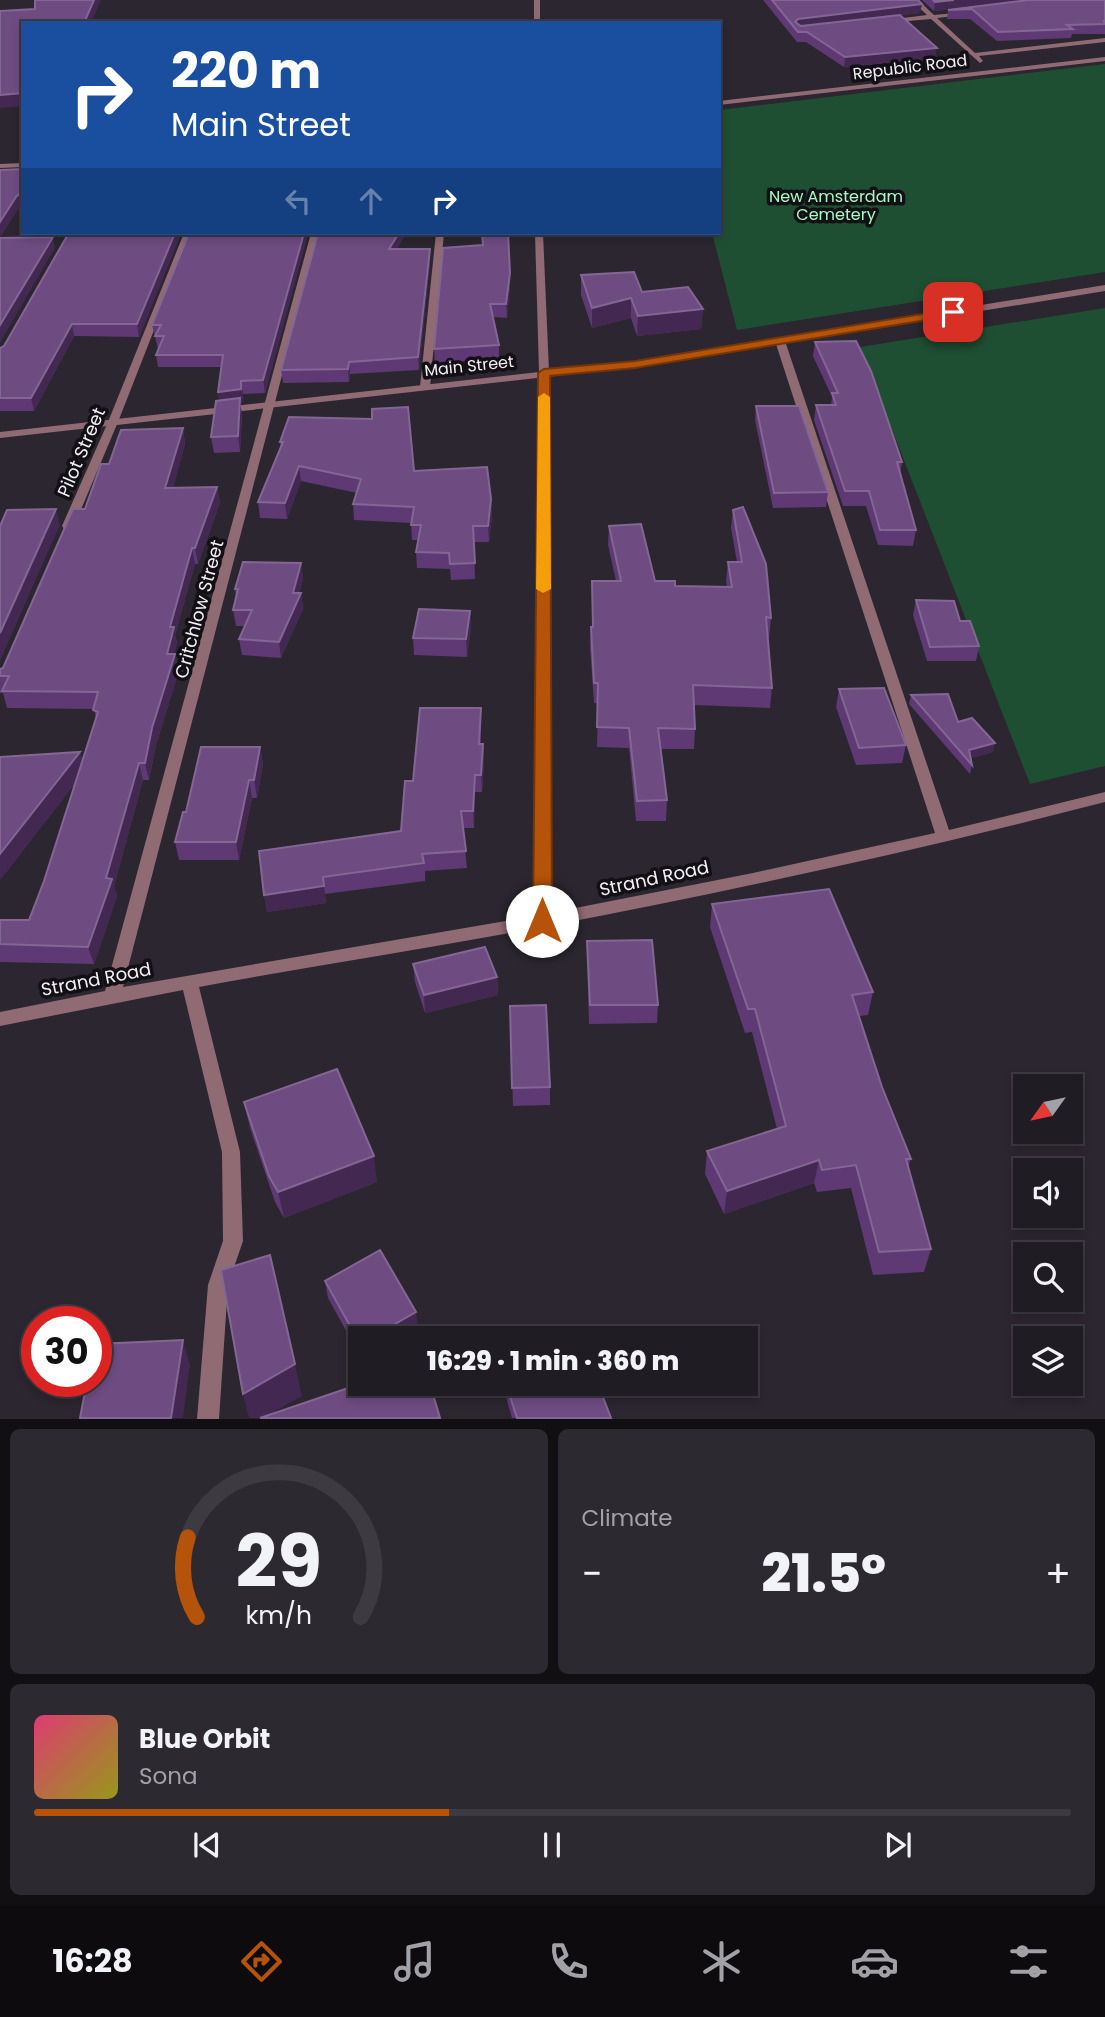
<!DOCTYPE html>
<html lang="en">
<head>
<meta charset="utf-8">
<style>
	:root { --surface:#201c23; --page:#2d2930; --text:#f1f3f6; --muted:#a2a1a6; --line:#3d3a41; --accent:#b45309 }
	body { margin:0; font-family:Poppins,sans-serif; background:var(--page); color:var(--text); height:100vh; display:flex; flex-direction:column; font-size:26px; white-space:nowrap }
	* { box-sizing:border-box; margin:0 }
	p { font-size:23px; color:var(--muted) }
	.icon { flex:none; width:38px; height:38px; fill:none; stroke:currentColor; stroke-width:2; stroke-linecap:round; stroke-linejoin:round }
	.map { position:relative; height:1419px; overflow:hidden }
	.sheet { display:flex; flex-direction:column; gap:10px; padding:10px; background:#120f13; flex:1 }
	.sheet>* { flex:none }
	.hud { position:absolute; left:21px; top:21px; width:700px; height:214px; border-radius:0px; box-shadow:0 4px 10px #0003,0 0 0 2px var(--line); background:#1a4fa0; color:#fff; overflow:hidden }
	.needle { width:46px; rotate:237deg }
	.buttons { position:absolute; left:1013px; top:1074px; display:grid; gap:14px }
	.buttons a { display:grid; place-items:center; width:70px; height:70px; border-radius:0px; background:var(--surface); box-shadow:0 4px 10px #0003,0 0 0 2px var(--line); font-size:35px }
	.speed { position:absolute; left:21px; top:1306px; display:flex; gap:14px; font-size:35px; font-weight:700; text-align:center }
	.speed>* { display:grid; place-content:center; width:91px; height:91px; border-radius:50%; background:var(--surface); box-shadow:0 4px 10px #0003,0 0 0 2px var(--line); line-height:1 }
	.speed .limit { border:10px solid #d22; background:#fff; color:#111 }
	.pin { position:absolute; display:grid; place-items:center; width:60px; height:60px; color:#fff; margin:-30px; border-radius:14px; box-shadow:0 4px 10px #0006 }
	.me { position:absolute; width:77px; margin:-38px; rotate:0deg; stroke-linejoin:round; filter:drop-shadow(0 0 5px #0008) }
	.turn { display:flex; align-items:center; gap:24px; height:147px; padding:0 35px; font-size:32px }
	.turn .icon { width:91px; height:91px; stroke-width:2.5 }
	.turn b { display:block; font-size:49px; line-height:60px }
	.lanes { display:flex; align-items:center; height:66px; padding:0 35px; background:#0003; justify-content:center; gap:35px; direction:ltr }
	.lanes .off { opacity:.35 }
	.big { font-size:52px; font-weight:800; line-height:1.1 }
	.sheet .tile { flex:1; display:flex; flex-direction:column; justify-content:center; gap:10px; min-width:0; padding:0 24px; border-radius:10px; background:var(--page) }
	.sheet .dial { align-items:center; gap:0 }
	.dial svg { height:182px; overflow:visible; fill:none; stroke:var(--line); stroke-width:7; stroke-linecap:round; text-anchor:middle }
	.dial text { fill:var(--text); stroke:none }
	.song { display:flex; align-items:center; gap:21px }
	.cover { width:84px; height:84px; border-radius:10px; background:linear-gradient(135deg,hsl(340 70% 55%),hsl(60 70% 35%)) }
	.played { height:7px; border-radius:4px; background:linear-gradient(90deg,var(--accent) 40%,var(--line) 40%) }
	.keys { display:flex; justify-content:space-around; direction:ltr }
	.heat { display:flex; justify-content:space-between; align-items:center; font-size:38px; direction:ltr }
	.sheet .tiles { flex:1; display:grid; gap:10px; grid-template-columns:1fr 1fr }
	.tile:last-child { grid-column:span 2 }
	.trip { position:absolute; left:348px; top:1326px; width:410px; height:70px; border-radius:0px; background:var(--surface); box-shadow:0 4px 10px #0003,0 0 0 2px var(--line); font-weight:800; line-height:70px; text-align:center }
	.dock { display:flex; height:112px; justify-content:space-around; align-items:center; background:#0d0b0e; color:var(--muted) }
	.dock .icon { width:49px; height:49px }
	.dock .active { color:var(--accent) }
	.dock b { font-size:32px; color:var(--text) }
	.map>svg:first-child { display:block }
	.green { fill:#1f4f33 }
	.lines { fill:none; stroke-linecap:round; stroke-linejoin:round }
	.minor { fill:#916b74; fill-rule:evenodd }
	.tertiary { fill:#916b74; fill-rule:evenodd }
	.wall { fill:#5e3974 }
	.shaded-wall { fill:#432952 }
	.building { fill:#6e4c82; stroke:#836694; stroke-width:2 }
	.route { fill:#b45309; stroke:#753606; stroke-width:2 }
	.slow { fill:#f59e0b }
	.labels { text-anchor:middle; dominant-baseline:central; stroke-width:7; stroke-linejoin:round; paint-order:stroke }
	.far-street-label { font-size:16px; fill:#f4f0f6; stroke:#121014 }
	.far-park-label { font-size:16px; fill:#a4fac4; stroke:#121014 }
	.street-label { font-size:18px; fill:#f4f0f6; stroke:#121014 }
</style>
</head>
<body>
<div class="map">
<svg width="1105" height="1419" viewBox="0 0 1105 1419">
	<rect width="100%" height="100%" fill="#2b262f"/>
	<path class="green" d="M1105,64v208l-368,58 -25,-97h7v-123z
		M1105,308v458l-75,18 -170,-437z"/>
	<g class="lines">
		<path class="minor" d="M911,0h7l16,15 32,-3 -2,3 -27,3 38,35 130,-15v4l-126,14 4,5 -3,2 -49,-44 -46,4 2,-3 40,-5z
			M1105,57v4l-386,44v-4z
			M184,233h8l-74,189 -44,104 -6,4 -4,-1 -2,-3 46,-104z
			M311,233h8l-196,754 411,-71 5,-543 5,-3 5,3 1,540 203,-40 182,-40 -160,-492 5,-3 5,3 164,489 156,-38v10c-186,48 -373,89 -562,125 -114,21 -230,39 -344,60l41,165 3,89 -15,44 -9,134h-22l11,-134 15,-44 -1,-89 -39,-162 -183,36v-14l105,-21z
			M436,233h8l-14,154 -5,3 -5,-3z"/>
		<path class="tertiary" d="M534,0h6v23h-6z
			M23,163v4l-23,1v-4z
			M535,233h8l6,138 86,-10 470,-76v6l-470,76 -635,71v-6l539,-60z"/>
	</g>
	<path class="wall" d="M763,0h155l4,4 -2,9 -19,2 34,43 -91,9 -38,-25h-9z
		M922,0h183v34h-33l-1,4 -74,3 -27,-22h-23l1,-9 28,-3 -42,4z
		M181,233l-42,104 -65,-1 -40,75h-34v-63z
		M308,233l-43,160 -22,1 -1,8 -2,1 2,11 -2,38 -26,1 -3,-16 8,-37 -1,-8 3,-25h-63l-2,-12 2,-6 -6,-24z
		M318,233h88l-9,16h33v12l-11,109 -69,4 -1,8 -66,1 -2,-13z
		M581,275l122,34 -2,20 -64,7 -6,-18 -39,10 -11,-33z
		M510,286l-3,32 -14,-1 6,28v14l-64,4 -1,-14z
		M815,342l87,120 -2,12 16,56 -3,16 -35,-1 -12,-39h-23l-29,-86 2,-15h15l1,-8 -19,-41z
		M756,406l72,86 -2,15 -53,1 -18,-88z
		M289,417l125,54 77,28 1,16 -3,27h-15l1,37 -24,1 -1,-11 -33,-1 -1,-16 2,-12h-6l-1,-17 -57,-3 -1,-16 4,-11 -56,-12 -14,38 -27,-1 -2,-16 23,-54 -1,-6z
		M183,428l2,16 -12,44 44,-1 3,16 -22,61h-3l-20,71 2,8 -3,11 5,17 -23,74 -7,35h-6l-29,106 3,10 -23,68 -94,-2v-42h29l15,-39 32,-99 -76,98 80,-128 2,8 14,-41 -2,-10 -87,-1 -4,-15h-3v-24l3,-1 106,-204z
		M733,510l38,108 -2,19h-2l5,51 -2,20 -76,-3 1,24 -1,20h-33l6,51 -1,21h-30l-7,-73 -32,-1 1,-44h-4l-4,-56 1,-20h1v-46h24l-8,-36 1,-19 46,55 20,5 52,1 -1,-6 2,-19h9l-6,-34z
		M301,563l2,16 -4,14h2l2,16 -22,49 -39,-3 -3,-16 6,-13h-9l-3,-16 3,-13 -1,-8z
		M916,600l44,21 19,25 -3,15h-49l-14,-46z
		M470,611l1,17 -4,29 -53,-2 -1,-17z
		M839,689l67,56 -4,18 -46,2 -20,-58z
		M911,695l47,27 35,30 -22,6 1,7 -2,9 -61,-70z
		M481,708v36h2l1,17 -2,31h-7l-1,36h-11l4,40 -42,3v10l-100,13 1,9 -59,9 -3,-17 137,-64 12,-50z
		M260,747l3,17 -6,34h-5l-13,62h-60l-4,-18 11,-30z
		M712,904l161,88 -5,23 -9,1 23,71 29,72 -3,8 23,82 -7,23 -51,3 -22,-87 -34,4 -3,-9 -90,31 -19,-40 2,-23 70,-22 -25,-97 -7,1 -35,-106z
		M587,941l71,64 -1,18 -68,1 -2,-65z
		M413,964l84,13 1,18 -73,18 -10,-31z
		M510,1006l40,81v18l-37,1z
		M244,1102l133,80 -93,36 -9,-16 -25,-74z
		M325,1281l93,48 -17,10h-41v17l-32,-58z
		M506,1384l105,34h-99l-5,-17z"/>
	<path class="shaded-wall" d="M94,0h7l-10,23h-7z
		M954,0h82l-102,11 1,-9z
		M922,4l-2,9 -123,15 -2,-6 3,-3z
		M937,48l-2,10 -91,9 1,-10z
		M23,93v13l-23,2v-13z
		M23,190v14l-4,4 -19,30v-16l16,-25z
		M175,233h6l-42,104 -2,-13z
		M304,233h4l-43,160 -2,-13z
		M399,233h7l-16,28 -1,-12z
		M53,237l2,11 -55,95v-18z
		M430,249v12l-11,109 -1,-13z
		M510,273v13l-3,32 -1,-14z
		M631,298v20l-39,10v-20z
		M703,309l-2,20 -64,7 1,-20z
		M72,324l2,12 -40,75 -3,-13z
		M349,362l1,12 -1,8 -1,-13z
		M241,381l2,13 -1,8 -2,1 2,11 -2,38 -2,-16 -18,-31 -2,-13z
		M183,428l2,16 -16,60 -4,-16z
		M299,466l2,15 -14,38 -2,-16z
		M217,487l3,16 -22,61 -3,-16z
		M491,499l1,16 -3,27 -1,-16z
		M56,509l4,16 -60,136v-28z
		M192,548l3,16 -20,71 2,8 -5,22 3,-11 4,17 -23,74 -7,35 -4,-17 22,-109 3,-27z
		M301,563l2,16 -6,22 4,-8 2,16 -22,49 -2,-16z
		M470,611l1,17 -4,29 -1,-18z
		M481,708v16l-1,37 -1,-17z
		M995,743l-2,9 -26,7 2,-9z
		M483,744l1,17 -2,31 -1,-17z
		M260,747l3,17 -6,34 -3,-18z
		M80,752l5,18 -85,110v-26z
		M139,763l4,17 -29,106 3,10 -23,68 -6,-17 18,-69z
		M475,775v17l-1,36 -1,-17z
		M249,780l3,18 -13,62 -3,-18z
		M324,886l2,17 -59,9 -3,-17z
		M497,977l1,18 -73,18 -1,-18z
		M374,1156l3,26 -93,36 -6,-26z
		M819,1160l-5,23 -90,31 3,-23z
		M416,1312l2,17 -17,10h-32z
		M183,1340l7,25 -7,53h-12z
		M295,1364l7,32 -39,22h-14l-6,-24z"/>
	<path class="building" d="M35,0h59l-10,23h-61v70l-23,2v-84l35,-2z
		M772,0h146l4,4 -124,15 -3,3 6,4 99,-11 37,33 -92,9 -38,-25h-9z
		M933,0h21l-19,2z
		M1029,0h76v21h-2l2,1v2l-38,1 6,4 -75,3 -26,-23 -24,1z
		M23,169v21l-7,7 -16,25v-52z
		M81,233h94l-38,91h-65l-41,74h-31v-50l4,-2 63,-110h12z
		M189,233h115l-41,147 -22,1v8l-23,3 5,-37h-67l8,-19h-9l6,-11h-9z
		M318,233h81l-10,16h41l-12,108 -69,5 -1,7 -67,1z
		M482,233h26l2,40 -4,31h-16l9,41 -65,4 9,-101 40,-3z
		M53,237l-53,88v-87z
		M634,272l8,20 46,-5 15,22 -65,7 -7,-18 -39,10 -11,-33z
		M856,341l15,30 31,91h-5l19,68h-36l-11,-39h-24l-29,-86h20l-4,-12h6l-23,-51z
		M240,398l-2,38 -27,1 5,-36z
		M756,406h43l29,86 -54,1z
		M408,407l6,64 73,-4 4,32 -3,27h-15l2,37 -25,1 -1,-11 -33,-1 5,-27h-10l3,-18 -61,-3 8,-25 -62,-13 -14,37 -27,-1 25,-60h-3l9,-25 83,2v-10z
		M183,428l-18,60 52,-1 -22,61h-3l-22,79h4l-7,27h8l-23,74 -7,35h-6l-33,115 6,1 -24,68 -88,-3v-24h29l15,-39 54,-169 -5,-2 5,-18 -96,-1 7,-15h-9v-7l3,-1 70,-159h12l16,-45h8l12,-34z
		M743,507l23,57 5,54 -5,-1 6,71 -79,-3 2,44 -37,-1 9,72 -30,1 -8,-73 -32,-1 1,-44h-4l-3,-56h2l-1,-46h29l-12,-55 32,-2 14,57h20v5l57,1 -4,-25h14l-9,-52z
		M56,509l-56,124v-107l7,-16z
		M243,562l58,1 -8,30h8l-22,49 -40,-3 13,-29h-19l5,-21h-3z
		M916,600l38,1 6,20h10l9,25 -49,1z
		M419,609l51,2 -4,28 -53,-1z
		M884,688l22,57 -47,3 -20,-59z
		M948,694l10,28 14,-4 23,25 -26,7 3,15 -61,-70z
		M420,708h61l-2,36h4l-2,31h-6l-2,36h-12l5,40 -44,3 2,9 -101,14 1,9 -60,9 -5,-44 142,-20 4,-50h8z
		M201,747h59l-6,33h-5l-13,62h-61l8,-30h3z
		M80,752l-80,102v-97z
		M829,889l44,103 -21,3 30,92 29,72h-5l25,90 -52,3 -23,-87 -34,5 -3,-10 -92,31 -20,-40 79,-25 -31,-117h-7l-36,-105z
		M652,940l6,65h-68l-3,-64z
		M485,947l12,30 -73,18 -11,-31z
		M546,1005l4,82 -38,1 -2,-82z
		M337,1069l37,87 -96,36 -9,-16 -25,-74z
		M380,1250l36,62 -47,27h-9v5l-35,-63z
		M270,1255l25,109 -52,30 -22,-124z
		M183,1340l-12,78h-91l7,-37h9v-37z
		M360,1384h70l10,34h-180z
		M506,1384h92l13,34h-94z"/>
	<path class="route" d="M953,309l5,3 -1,3 -322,53 -85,8 2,545 -3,5h-13l-3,-5 5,-548 6,-4 91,-8z"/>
	<path class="slow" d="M544,393l6,4 1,192 -8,4 -7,-4 2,-192z"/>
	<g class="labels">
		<g class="far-street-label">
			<text transform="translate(910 67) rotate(-7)">Republic Road</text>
			<text transform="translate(469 366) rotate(-6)">Main Street</text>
		</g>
		<g class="far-park-label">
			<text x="836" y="196">New Amsterdam<tspan x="836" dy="18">Cemetery</tspan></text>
		</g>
		<g class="street-label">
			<text transform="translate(81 452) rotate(-67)">Pilot Street</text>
			<text transform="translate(199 609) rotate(-75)">Critchlow Street</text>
			<text transform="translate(654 878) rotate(-12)">Strand Road</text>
			<text transform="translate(96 979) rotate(-11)">Strand Road</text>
		</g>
	</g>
</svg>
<div class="buttons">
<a><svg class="needle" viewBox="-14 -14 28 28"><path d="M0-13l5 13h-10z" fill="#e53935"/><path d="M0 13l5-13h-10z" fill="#a2a1a6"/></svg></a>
<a><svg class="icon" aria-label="sound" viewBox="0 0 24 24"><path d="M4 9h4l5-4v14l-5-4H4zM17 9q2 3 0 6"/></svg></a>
<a><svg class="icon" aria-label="search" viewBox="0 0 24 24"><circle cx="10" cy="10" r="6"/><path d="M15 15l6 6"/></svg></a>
<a><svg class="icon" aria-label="layers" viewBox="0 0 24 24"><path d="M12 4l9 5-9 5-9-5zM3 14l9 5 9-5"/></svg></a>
</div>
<div class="speed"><div class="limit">30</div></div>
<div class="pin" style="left:953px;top:312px;background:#d93025"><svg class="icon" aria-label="arrive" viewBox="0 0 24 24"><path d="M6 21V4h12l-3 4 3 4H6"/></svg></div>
<svg class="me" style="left:542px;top:921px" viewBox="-20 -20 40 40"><circle r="19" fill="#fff"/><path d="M0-13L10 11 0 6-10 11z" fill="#b45309"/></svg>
<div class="trip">16:29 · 1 min · 360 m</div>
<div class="hud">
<div class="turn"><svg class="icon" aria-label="right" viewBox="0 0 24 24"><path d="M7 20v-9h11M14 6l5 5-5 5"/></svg><div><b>220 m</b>Main Street</div></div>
<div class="lanes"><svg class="icon off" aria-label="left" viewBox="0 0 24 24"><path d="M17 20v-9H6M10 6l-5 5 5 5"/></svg><svg class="icon off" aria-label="ahead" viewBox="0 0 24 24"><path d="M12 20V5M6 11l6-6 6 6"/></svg><svg class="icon" aria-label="right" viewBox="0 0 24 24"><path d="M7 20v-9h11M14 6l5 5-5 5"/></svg></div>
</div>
</div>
<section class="sheet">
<div class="tiles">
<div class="tile dial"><svg viewBox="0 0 100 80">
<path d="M14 69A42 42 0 1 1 86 69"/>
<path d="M14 69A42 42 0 0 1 10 34" stroke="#b45309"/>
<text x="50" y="56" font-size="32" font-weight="700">29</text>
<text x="50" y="72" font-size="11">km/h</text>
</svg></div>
<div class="tile"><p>Climate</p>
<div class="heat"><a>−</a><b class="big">21.5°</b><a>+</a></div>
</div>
<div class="tile">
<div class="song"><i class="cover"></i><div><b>Blue Orbit</b><p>Sona</p></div></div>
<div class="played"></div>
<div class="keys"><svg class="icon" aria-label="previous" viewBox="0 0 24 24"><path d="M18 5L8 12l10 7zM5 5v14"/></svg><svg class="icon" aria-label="pause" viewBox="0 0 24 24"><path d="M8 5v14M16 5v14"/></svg><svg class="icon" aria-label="next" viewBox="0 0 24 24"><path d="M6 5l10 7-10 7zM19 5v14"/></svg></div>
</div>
</div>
</section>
<nav class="dock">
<b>16:28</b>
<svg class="icon active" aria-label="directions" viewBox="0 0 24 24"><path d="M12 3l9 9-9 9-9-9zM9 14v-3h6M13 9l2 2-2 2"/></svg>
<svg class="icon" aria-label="music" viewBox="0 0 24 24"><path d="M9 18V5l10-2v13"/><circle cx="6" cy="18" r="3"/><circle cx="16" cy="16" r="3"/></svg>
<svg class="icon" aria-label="phone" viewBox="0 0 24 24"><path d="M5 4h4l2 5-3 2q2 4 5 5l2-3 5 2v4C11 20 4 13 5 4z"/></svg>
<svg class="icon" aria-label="climate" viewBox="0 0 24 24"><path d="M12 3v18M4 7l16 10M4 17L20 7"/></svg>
<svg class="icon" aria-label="car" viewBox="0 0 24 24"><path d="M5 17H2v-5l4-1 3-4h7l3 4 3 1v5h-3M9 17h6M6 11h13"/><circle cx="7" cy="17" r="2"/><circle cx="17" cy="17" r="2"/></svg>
<svg class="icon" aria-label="filters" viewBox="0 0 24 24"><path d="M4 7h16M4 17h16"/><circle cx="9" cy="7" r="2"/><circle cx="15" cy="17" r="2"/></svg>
</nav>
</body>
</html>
